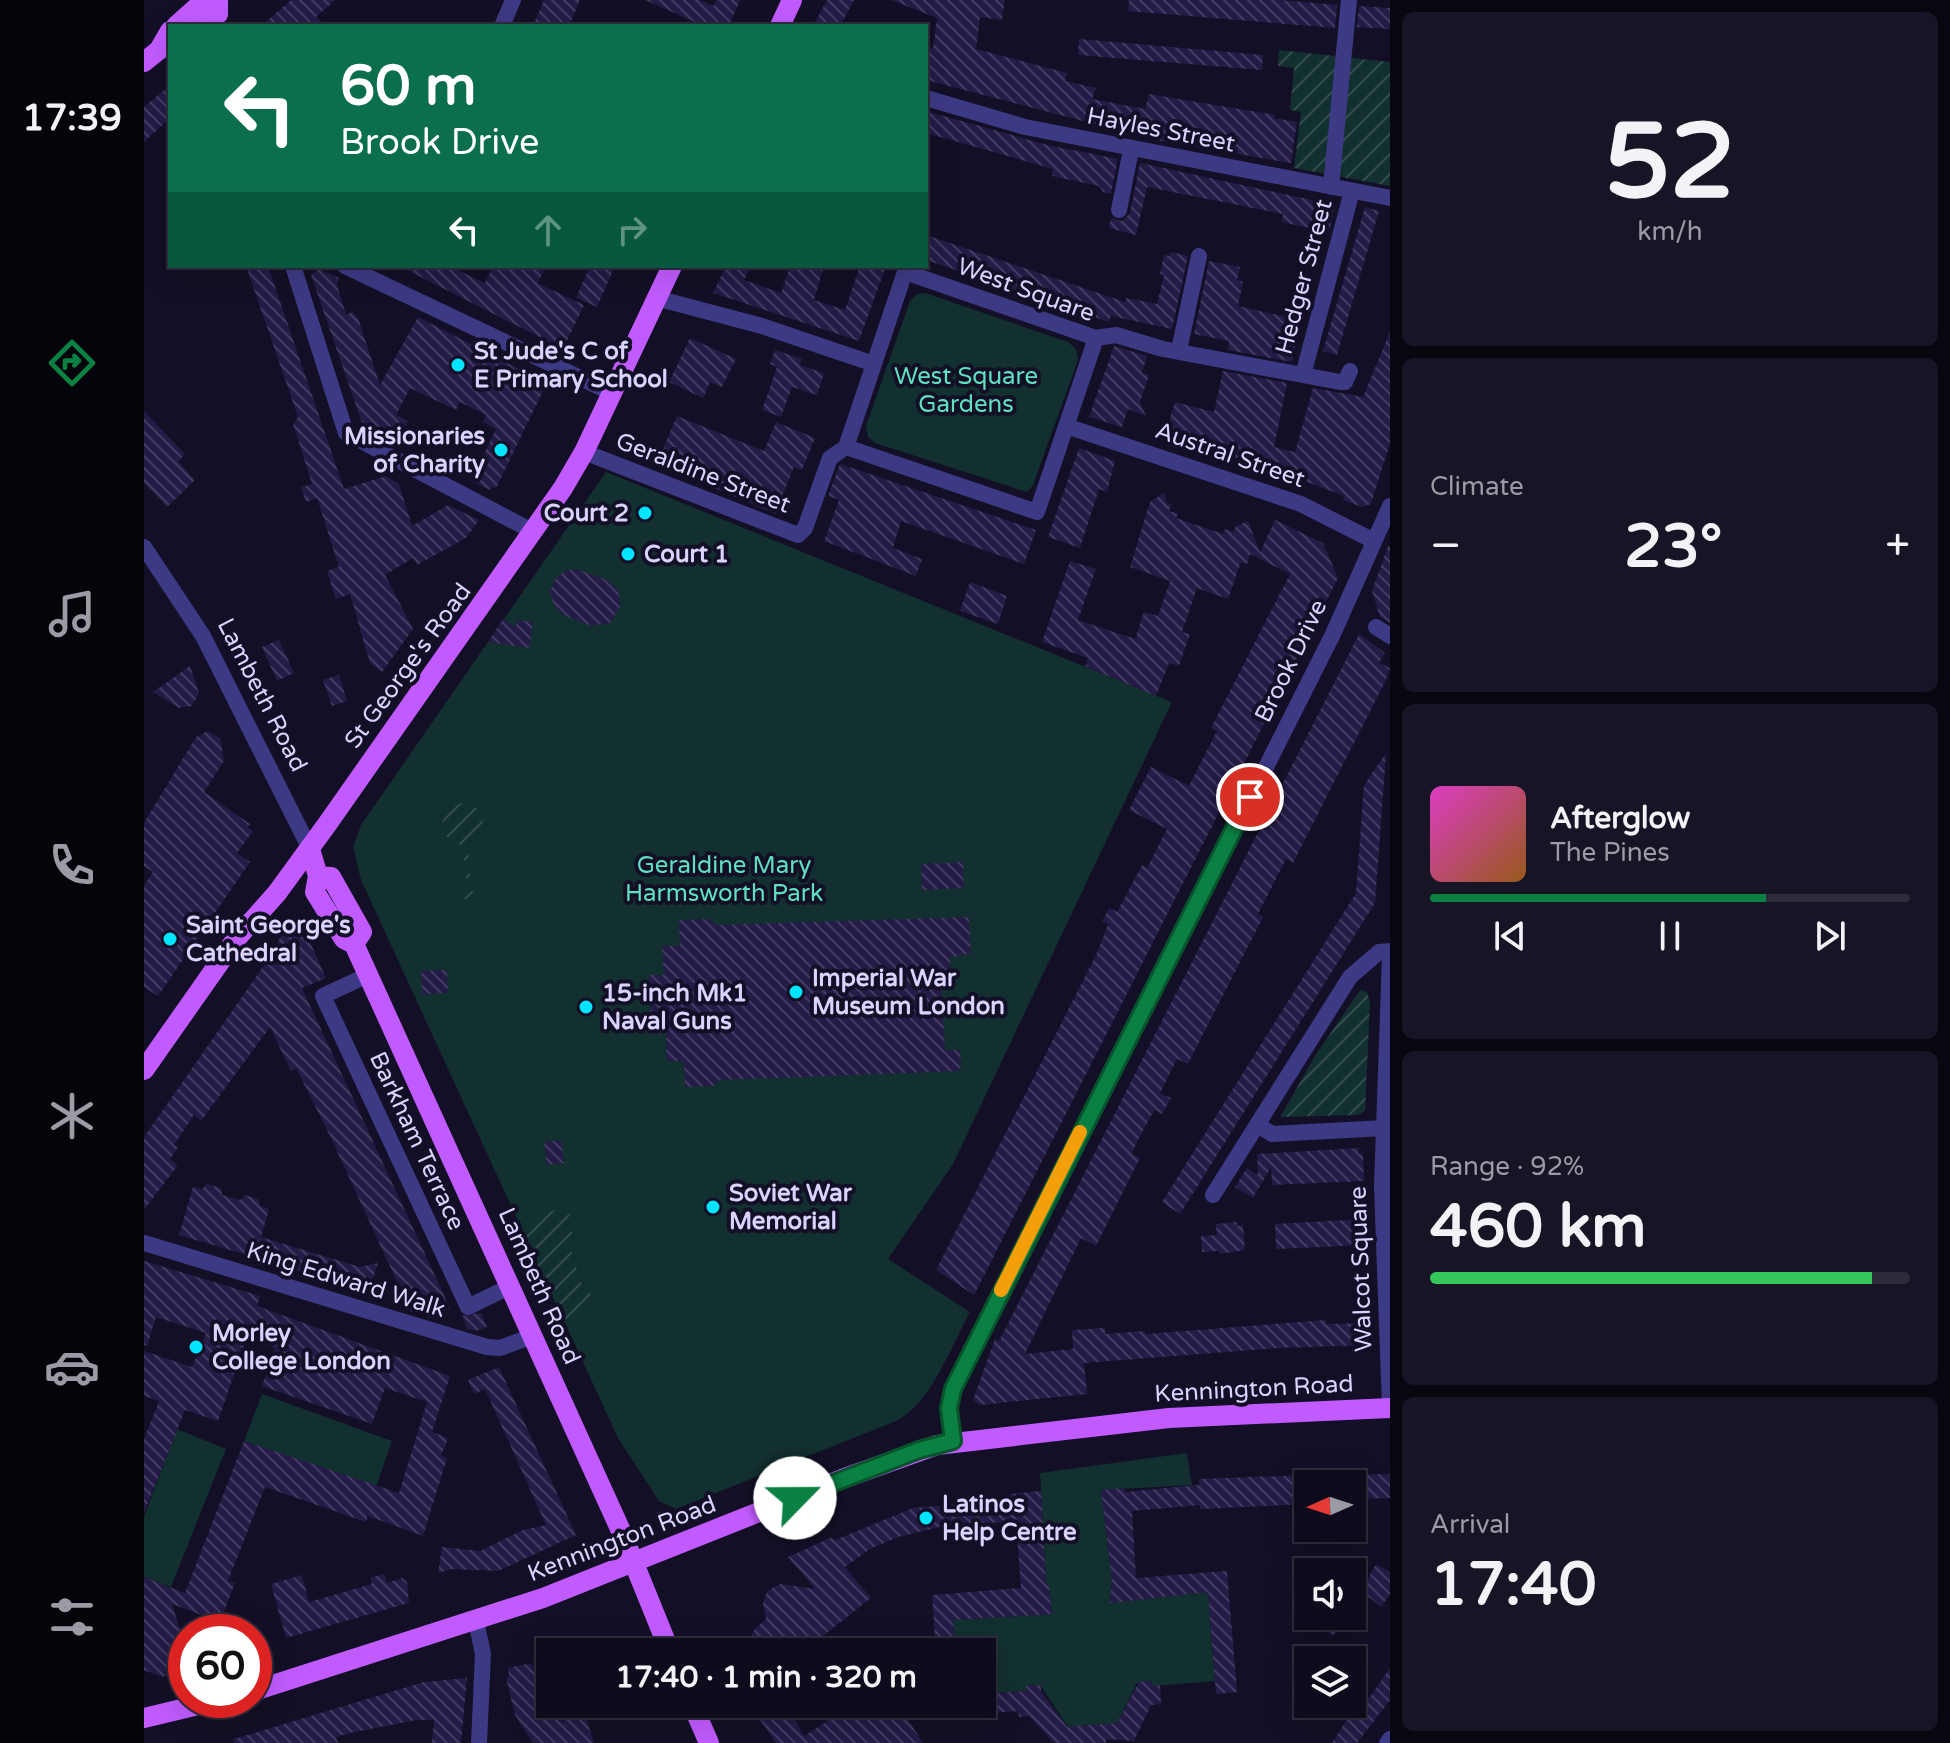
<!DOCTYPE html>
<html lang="en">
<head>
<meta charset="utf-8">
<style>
	:root { --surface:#0e0b1c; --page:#171425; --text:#f1f3f6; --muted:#9b9ba3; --line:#2e2b3b; --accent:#0b8043 }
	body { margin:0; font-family:"Varela Round",sans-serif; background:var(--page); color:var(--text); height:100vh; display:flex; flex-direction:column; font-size:30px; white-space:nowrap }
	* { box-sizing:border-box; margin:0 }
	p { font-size:26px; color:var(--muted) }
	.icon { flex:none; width:44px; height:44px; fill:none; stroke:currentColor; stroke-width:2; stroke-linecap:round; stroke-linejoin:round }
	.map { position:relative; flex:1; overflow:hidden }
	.panel { display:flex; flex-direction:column; gap:12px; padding:12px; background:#08060f; width:560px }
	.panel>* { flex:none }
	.top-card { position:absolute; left:24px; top:24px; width:760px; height:244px; border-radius:0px; box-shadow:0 8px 32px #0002,0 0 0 2px var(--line); background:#0b6e4f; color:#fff; overflow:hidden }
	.needle { width:52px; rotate:267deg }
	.tools { position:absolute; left:1150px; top:1470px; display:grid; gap:16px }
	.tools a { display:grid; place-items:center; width:72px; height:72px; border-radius:0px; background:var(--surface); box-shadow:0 8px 32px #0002,0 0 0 2px var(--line); font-size:40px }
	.speed { position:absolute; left:24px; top:1614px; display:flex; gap:16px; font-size:40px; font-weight:700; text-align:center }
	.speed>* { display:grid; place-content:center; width:104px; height:104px; border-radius:50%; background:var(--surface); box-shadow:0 8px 32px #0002,0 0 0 2px var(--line); line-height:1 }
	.speed .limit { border:12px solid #d22; background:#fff; color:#111 }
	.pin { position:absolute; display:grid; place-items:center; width:68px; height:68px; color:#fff; margin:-34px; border:4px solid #fff; border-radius:50%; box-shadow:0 2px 8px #0007 }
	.me { position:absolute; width:88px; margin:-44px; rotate:67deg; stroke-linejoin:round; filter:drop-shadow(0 0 6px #0008) }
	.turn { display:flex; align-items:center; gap:28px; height:168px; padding:0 40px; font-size:36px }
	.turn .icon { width:104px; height:104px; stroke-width:2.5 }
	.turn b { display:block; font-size:56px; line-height:68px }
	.lanes { display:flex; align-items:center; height:76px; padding:0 40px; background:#0003; justify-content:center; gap:40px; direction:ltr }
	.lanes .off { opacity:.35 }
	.big { font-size:60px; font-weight:800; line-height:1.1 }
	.panel .widget { flex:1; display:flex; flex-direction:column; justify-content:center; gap:12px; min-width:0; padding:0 28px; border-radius:12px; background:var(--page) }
	.panel .dial { align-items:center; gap:0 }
	.dial b { font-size:104px; line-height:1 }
	.song { display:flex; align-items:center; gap:24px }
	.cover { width:96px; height:96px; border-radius:12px; background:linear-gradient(135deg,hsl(310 70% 55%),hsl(30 70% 35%)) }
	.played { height:8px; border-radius:4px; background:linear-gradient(90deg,var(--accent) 70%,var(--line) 70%) }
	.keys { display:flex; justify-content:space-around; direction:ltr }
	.heat { display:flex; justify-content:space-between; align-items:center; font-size:44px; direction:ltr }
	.charge { height:12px; border-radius:6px; background:linear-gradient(90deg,#34c759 92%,var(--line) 0) }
	.trip { position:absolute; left:392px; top:1638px; width:460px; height:80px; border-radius:0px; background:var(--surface); box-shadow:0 8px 32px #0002,0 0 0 2px var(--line); font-weight:800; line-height:80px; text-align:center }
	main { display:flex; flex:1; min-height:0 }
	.tabs { display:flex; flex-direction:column; width:144px; justify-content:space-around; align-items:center; background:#06040b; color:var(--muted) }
	.tabs .icon { width:56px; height:56px }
	.tabs .current { color:var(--accent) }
	.tabs b { font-size:36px; color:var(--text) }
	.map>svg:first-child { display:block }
	.green { fill:#12302f }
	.garden { fill:url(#garden-furrows) }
	.building { fill:url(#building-back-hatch) }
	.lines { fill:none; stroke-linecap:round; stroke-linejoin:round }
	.street { stroke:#3d3a85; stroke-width:16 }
	.primary { stroke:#c25bff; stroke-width:20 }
	.route-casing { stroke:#07532c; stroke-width:20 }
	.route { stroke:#0b8043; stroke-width:14 }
	.slow { stroke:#f59e0b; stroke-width:14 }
	.poi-dot { fill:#00e5ff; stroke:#130f26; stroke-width:3 }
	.labels { text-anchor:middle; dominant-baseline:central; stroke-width:8; stroke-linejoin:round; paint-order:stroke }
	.street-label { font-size:24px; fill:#d9d4ff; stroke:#130f26 }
	.poi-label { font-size:24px; font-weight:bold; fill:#d9d4ff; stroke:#130f26; text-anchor:start }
	.park-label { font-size:24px; fill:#5fe0c0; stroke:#130f26 }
</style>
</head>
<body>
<main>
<nav class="tabs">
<b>17:39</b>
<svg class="icon current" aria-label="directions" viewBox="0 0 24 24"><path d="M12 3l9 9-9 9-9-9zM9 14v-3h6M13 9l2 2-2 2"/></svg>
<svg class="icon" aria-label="music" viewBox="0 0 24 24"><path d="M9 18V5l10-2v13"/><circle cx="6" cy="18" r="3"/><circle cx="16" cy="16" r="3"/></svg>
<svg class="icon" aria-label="phone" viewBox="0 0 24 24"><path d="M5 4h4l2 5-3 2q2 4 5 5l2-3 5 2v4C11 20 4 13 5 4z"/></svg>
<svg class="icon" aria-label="climate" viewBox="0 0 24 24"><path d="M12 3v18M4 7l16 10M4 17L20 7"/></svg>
<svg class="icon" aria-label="car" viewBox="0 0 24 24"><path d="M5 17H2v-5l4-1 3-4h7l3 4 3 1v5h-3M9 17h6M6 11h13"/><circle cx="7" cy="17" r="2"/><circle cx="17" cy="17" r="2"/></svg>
<svg class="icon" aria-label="filters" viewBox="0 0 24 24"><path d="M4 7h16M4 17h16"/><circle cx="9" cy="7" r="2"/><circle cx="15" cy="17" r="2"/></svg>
</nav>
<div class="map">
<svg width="1246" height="1743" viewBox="0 0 1246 1743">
	<defs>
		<pattern id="garden-furrows" width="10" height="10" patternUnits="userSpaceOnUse" patternTransform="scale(2)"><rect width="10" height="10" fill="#12302f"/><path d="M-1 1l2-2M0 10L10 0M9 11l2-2" fill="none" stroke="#344d4e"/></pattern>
		<pattern id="building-back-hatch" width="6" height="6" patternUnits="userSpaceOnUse" patternTransform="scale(2)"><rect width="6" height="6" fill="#241b47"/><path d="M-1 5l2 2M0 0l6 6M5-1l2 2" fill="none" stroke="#433b63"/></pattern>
	</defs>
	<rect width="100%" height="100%" fill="#130f26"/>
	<path class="green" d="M781,293l143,49 8,7 2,11 -45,125 -6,7 -152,-49 -7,-6 -2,-11 44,-125 7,-7z
		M462,472l566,230 -219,462 -65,95 82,53c-18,33 -40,93 -74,109l-220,88 -17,-8 -41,-63 -257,-558 -8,-33 8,-22z
		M118,1394l130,47 -16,46 -132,-46z
		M33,1429l49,20 -55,138 -27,-10v-60z
		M1043,1453l5,32 -91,5 11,90 -2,22 98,-10 7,89 -63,5v-5l-15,2 -20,40 -49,4 -28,-42 -13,1v5l-45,3v-42h-26l-3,-32 99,-6 -3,-28 -3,-1 -6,-112z"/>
	<path class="garden" d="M1135,50l111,12v124l-96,-18 7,-56 -11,-2 4,-42 -16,-2z
		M317,803l16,5 6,13 -4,14 -11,11 3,44 6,5 -7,9 -8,-8 5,-6 -4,-44 -18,-10 -4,-9 4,-14z
		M1216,990l7,2 3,10 -5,109 -7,4 -78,2 35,-61z
		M424,1204l4,30 -3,9 12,40 7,3 7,22 -32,12 -43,-94z"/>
	<path class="building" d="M147,0h44l-19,17 9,9h-64z
		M400,0h36l-11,26h-36z
		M501,0h55l14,6 2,-6h24l-11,26h-25z
		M683,0h27l-14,26h-27z
		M747,0h114l-3,20 -22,-3 -4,32 91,24 -2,8 31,7 -4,11 53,10 4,-15 126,21 -1,3 23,4 -6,41 -135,-23 -230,-60v-34l7,2 4,-30z
		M985,0h150l58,5 -2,23 -207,-17z
		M1215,6l31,2v21l-33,-2z
		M935,39l184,16 -1,15 -184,-15z
		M26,85v33l-26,24v-35z
		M782,111l121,34 71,14 -7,35 -8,-2 -4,-6 -47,-10 1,-7 -127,-36z
		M996,163l195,42 -6,27 -48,-10 2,-8 -136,-27 -11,48 -27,-7 2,-10 11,3 8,-8z
		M1221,207l14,4 -42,144 -14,-4z
		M782,235l199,67 1,-4 31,6 7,-29 -4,-1 4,-19 5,1 1,-4 18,4 -16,73 -61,-13 -2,6 -183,-62z
		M1065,261l31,6 -3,13 6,2 -5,24 62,14 -8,42 -64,-12 1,-9 -35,-7z
		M102,266h22l76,223 42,-13 13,8 13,42 36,-21 31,15 -13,18 -49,27 -4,-7 -28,17 28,54 -31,43 -12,-9 -20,-69 -14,5 -9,-28 12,-4 -22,-69 -11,4 -5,-15 11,-3 -19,-60 5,-7z
		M255,266h50l36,17 8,-17h40l12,4 -8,13 47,22 -21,44z
		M446,266h25l-18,41 -21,-9z
		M582,266h25l-7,14 37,13 9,-27h34l-10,34 31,10 15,-44h26l-27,75 -146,-48z
		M175,269l20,9 -2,7 9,30 6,-3 6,6 22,67 38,-68 129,66 -51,105 -4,-1 -2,3 -19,-9 25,-52 -13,-7 3,-7 -26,-13 -4,8 -46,-22 -14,27 12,6 -10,19 -36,-17 -51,-148z
		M1246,332v111l-19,61 -9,3 -19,-7 1,-4 -66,-25 -113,-36 10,-33 39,10 9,-41 64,12 -13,64 21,5 18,-64 50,9z
		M546,338l46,21 -14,28 -12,-5 -7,16 -34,-16z
		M970,346l33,10 -5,17 7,2 -9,27 6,14 -18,-7 -6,18 -33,-10z
		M631,350l27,9 -3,6 25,8 -7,22 -25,-8 -11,30 -19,-7 15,-43 -7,-3z
		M0,411l41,43 -7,7 17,19 -28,27 -23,-24z
		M533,416l87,35 12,-29 39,16 -13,32 -8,-3 -19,47 -118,-51z
		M935,448l36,13 -8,31 -8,-3 -19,59 -32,-11z
		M696,464l196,66 -12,34 -123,-43 -8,27 29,11 -6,17 -92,-35 15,-41 -11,-4z
		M1020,493l3,10 5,1 -3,7 9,3 -2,4 47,16 2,-5 8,3 3,-6 12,-5 12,31 15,-32 48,23 15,35 -364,717 -38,-25 162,-319 10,-27 -6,-3 7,-13 8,4 25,-47 5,3 20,-39 -38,-19 22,-43 38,19 28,-55 -6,-3 79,-154 -40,-20 -3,10 -6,-2 -13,37 -31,-11 -15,44 8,2 -11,32 -10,-3 -13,33 -71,-30 3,-8 -46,-16 28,-81 26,8 -18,51 57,19 9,-27 14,4 12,-35 -40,-14 20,-65z
		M1244,546h2v77l-10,-6 -8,-26z
		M432,569l31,11 11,10 3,15 -11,18 -18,3 -29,-11 -9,-9 -4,-14 5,-13 10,-8z
		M826,582l37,14 -9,28 -38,-13z
		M359,619l13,8 1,-7 16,2 -4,26 -41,-6z
		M1215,634l26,19 -6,10 11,5 -5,14 -92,181 -7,-4 -28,55 5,3 -75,147 -11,-5 -17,34 11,5 -9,16 -8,-4 -19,36 -3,8 8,4 -44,88 -15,-8 -56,116 48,-5 -1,-19 33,-2v6l40,-3 1,3 180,-14v4l44,-1v22l-93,3 -193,15 3,31 -107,11 -7,-5 22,-61 4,2z
		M135,640l15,33 -17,8 -15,-34z
		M46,666l9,27 -7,13 -13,2 -26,-16z
		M195,675l8,26 -15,5 -9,-26z
		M64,731l12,7 4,23 -20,31 46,32 -3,3 6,4 -16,22 13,9 -92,134 -14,-9v-102l9,-13 -9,-6v-43l52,-86z
		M1242,753l-11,150 -195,311 -18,-12 194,-309 8,-108z
		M819,862l1,26 -42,2 -1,-26z
		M825,917l2,36 -21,5v20l-9,1 4,71h15l1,15 -3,6 -238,9 -7,6 -28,1 -1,-26h-17l-1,-28 -14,1 -3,-59h15l-2,-29h18l-1,-26 30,-1 6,6z
		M150,922l8,2 24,54 -24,10 148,320 -21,10 -5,-12 -13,6 -81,-176 -34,-68 -5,3 -21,-44 -69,94 -7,-6 -20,30 4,2 -8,12 8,6 -34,45v-73l130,-186 10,-22z
		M303,970l1,23 -26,1 -1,-23z
		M417,1140l3,23 -17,2 -3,-23z
		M1215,1148v6l4,-1 1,28 -92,4 -1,-18 -18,31 -18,-11 12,-19 11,7 -1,-21z
		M63,1184l14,4 1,7 18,5 5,-5 13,4 2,7 9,3 -8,28 99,30 18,-4 -9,28 -190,-56 14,-48 9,2z
		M1221,1219l2,26 -91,4 -1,-25z
		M1094,1222l-2,4 7,-1 2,25 -26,4v-3l-17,1 -1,-16 16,-1 -1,-11z
		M0,1261l116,35 -3,10 193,70 -18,56 16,6 -7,18 6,2 -24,78 -55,-20 -2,6 -101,-35 -37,94 7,2 -15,39 -48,-18 14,45v21l-24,7 -18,-7v-93l41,16 59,-152 155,52 28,-91 -42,-14 -13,36 -110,-38 13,-38 -28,-11 -29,84 -33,-11 -41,103v-74l15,-38 -15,-5v-45l48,16 14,-34 -50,-16 -9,29 -3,-1z
		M337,1313l6,14 -11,4 -9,-2 -5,-13z
		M355,1367l77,168 -78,36 -47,-2 -13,4 4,-26 38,4 43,-21 23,-5 -61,-136 -11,5 -6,-14z
		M1246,1474v24l-38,1v-24z
		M1164,1475v29l-108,5v-4l-68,6 4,67 91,-7 10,121 -21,2 -8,-102 -98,11 2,-23 -11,-90 23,-2 1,4 74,-7v-6z
		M897,1491l5,94h3l3,29 -99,6 3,32h-20l-4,-57 89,-7 -5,-67 -76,6 -42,10 -28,12 -25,18 26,31 -62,49 -15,5h-52l13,-23 11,-10 -3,-15 4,-13 13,-7 35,5 -27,-32 42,-19 5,2 78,-32 96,-8v-6z
		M1232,1564l14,8v22l-9,13 -20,-16z
		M1150,1573l14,15v22l-15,-16z
		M240,1574l3,9 15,-5 5,4 2,21 -123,35 -15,-54 31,-9 7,27 63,-18 -2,-6z
		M1169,1616h20l10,11 -11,9z
		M388,1663l8,42 8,-3 15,21 7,-19h21l-5,13 8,26h-61l-18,-28 -9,-37 3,-2 -1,-8z
		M1246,1668v32l-33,43h-25l31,-49 6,4z
		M323,1678l-6,65h-29l2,-23h-18l-66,13 -14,4 2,6h-104v-4l190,-57z
		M1008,1681v5l8,-1 1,19 -10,1 -17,36 -28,-2v4h-52l-25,-27 -10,1 -1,-6 -36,3v-20l45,-3 -1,-5 15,-1v6l26,36 50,-4 22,-41z
		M605,1704h37l18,32 36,-23 -5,-9h63l25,39h-147z"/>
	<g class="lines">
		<path class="street" d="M358,26l11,-26
			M782,98l99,29 365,71
			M1187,187l18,-187
			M975,210l12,-60
			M149,266l53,167 188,99
			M201,266l267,127
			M761,272l191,66 -59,174 -191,-65z
			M512,298l106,28 112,38
			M952,338l20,-3 47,14 177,33h5l5,-11
			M1035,350l20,-94
			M1159,375l49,-184
			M922,426l235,78 73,37
			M440,452l214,83 7,-7 25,-70 16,-11
			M0,547l59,89 107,213
			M1232,627l14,9
			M224,975l-45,21 145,311 43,-21
			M1114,1125l14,9 112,-6
			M1069,1195l137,-218 29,-25 11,-1
			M0,1243l343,104 13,1 33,-12
			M1246,1408l-8,-222 8,-230
			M809,1441l-4,-33 4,-19 380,-755 57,-128
			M332,1621l7,33 -4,89
			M1243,1743l3,-4"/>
		<path class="primary" d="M32,26l29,-26
			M61,26l13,-12v-14
			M636,26l12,-26
			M0,62l15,-12 11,-19
			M166,849l8,27 -3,16 29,47 10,5 267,587 49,121
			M174,876l13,1 31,55 -8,12
			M0,1070l92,-131 41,-46 51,-70 235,-335 21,-36 88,-186
			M110,1691l289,-93 299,-119 95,-34 232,-27 221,-10
			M548,1704l17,39
			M0,1718l75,-18"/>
	</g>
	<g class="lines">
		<g class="route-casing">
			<path id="route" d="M651,1498l124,-48 34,-9 -4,-33 4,-19 297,-592"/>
		</g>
		<use href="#route" class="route"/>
		<path class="slow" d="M857,1290l79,-158"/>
	</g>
	<g class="poi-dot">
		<circle cx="314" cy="365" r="8"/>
		<circle cx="357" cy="450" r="8"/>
		<circle cx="501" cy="513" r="8"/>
		<circle cx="484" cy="554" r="8"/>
		<circle cx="26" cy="939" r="8"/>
		<circle cx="652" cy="992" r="8"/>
		<circle cx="442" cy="1007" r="8"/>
		<circle cx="569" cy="1207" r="8"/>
		<circle cx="52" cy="1347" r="8"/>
		<circle cx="782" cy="1518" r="8"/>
	</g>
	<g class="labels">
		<g class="street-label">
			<text transform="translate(1017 130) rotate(11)">Hayles Street</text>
			<text transform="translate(1160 277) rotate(-75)">Hedger Street</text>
			<text transform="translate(882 290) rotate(20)">West Square</text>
			<text transform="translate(1086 455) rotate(19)">Austral Street</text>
			<text transform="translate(559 473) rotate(21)">Geraldine Street</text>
			<text transform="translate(1147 661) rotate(-64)">Brook Drive</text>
			<text transform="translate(264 666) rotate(-54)">St George's Road</text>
			<text transform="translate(118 695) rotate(63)">Lambeth Road</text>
			<text transform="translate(273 1141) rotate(65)">Barkham Terrace</text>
			<text transform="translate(1217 1269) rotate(-92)">Walcot Square</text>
			<text transform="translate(202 1280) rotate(17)">King Edward Walk</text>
			<text transform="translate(395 1286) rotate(66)">Lambeth Road</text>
			<text transform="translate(1110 1389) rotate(-3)">Kennington Road</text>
			<text transform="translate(478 1539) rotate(-21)">Kennington Road</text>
		</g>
		<g class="poi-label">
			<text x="330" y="351">St Jude's C of<tspan x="330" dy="28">E Primary School</tspan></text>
			<text x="341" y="436" text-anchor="end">Missionaries<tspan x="341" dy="28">of Charity</tspan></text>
			<text x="485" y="513" text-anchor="end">Court 2</text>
			<text x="500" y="554">Court 1</text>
			<text x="42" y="925">Saint George's<tspan x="42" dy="28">Cathedral</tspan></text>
			<text x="668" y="978">Imperial War<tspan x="668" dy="28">Museum London</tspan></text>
			<text x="458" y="993">15-inch Mk1<tspan x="458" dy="28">Naval Guns</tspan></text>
			<text x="585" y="1193">Soviet War<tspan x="585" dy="28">Memorial</tspan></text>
			<text x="68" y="1333">Morley<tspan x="68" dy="28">College London</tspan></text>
			<text x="798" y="1504">Latinos<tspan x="798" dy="28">Help Centre</tspan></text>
		</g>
		<g class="park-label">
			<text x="822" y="376">West Square<tspan x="822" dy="28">Gardens</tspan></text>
			<text x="580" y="865">Geraldine Mary<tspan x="580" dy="28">Harmsworth Park</tspan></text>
		</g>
	</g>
</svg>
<div class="tools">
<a><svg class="needle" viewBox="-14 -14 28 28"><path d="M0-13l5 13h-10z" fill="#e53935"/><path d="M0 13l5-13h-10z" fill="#9b9ba3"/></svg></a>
<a><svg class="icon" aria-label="sound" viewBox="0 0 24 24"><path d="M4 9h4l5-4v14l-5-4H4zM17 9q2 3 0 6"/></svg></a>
<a><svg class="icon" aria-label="layers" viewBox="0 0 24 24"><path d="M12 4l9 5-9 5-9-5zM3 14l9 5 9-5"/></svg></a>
</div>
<div class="speed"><div class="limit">60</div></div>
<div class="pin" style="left:1106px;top:797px;background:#d93025"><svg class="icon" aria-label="arrive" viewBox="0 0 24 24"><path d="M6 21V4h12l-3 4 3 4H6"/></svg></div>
<svg class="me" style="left:651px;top:1498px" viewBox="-20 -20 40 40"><circle r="19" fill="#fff"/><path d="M0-13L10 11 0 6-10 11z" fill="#0b8043"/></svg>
<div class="trip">17:40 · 1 min · 320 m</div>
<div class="top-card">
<div class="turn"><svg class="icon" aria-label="left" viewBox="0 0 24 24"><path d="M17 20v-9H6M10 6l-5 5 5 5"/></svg><div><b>60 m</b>Brook Drive</div></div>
<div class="lanes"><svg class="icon" aria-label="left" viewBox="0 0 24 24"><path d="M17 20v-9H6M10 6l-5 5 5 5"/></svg><svg class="icon off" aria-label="ahead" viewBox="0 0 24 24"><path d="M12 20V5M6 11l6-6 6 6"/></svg><svg class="icon off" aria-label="right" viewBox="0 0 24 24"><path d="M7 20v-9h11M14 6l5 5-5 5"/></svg></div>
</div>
</div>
<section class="panel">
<div class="widget dial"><b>52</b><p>km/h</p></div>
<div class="widget"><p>Climate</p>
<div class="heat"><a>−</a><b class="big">23°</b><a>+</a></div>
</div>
<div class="widget">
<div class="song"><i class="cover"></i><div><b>Afterglow</b><p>The Pines</p></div></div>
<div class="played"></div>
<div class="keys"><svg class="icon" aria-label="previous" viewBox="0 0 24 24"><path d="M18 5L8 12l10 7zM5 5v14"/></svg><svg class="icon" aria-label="pause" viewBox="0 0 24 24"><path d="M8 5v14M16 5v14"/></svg><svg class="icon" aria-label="next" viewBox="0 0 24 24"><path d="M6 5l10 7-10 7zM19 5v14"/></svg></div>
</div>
<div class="widget"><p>Range · 92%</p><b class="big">460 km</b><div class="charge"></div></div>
<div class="widget"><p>Arrival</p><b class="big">17:40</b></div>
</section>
</main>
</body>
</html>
